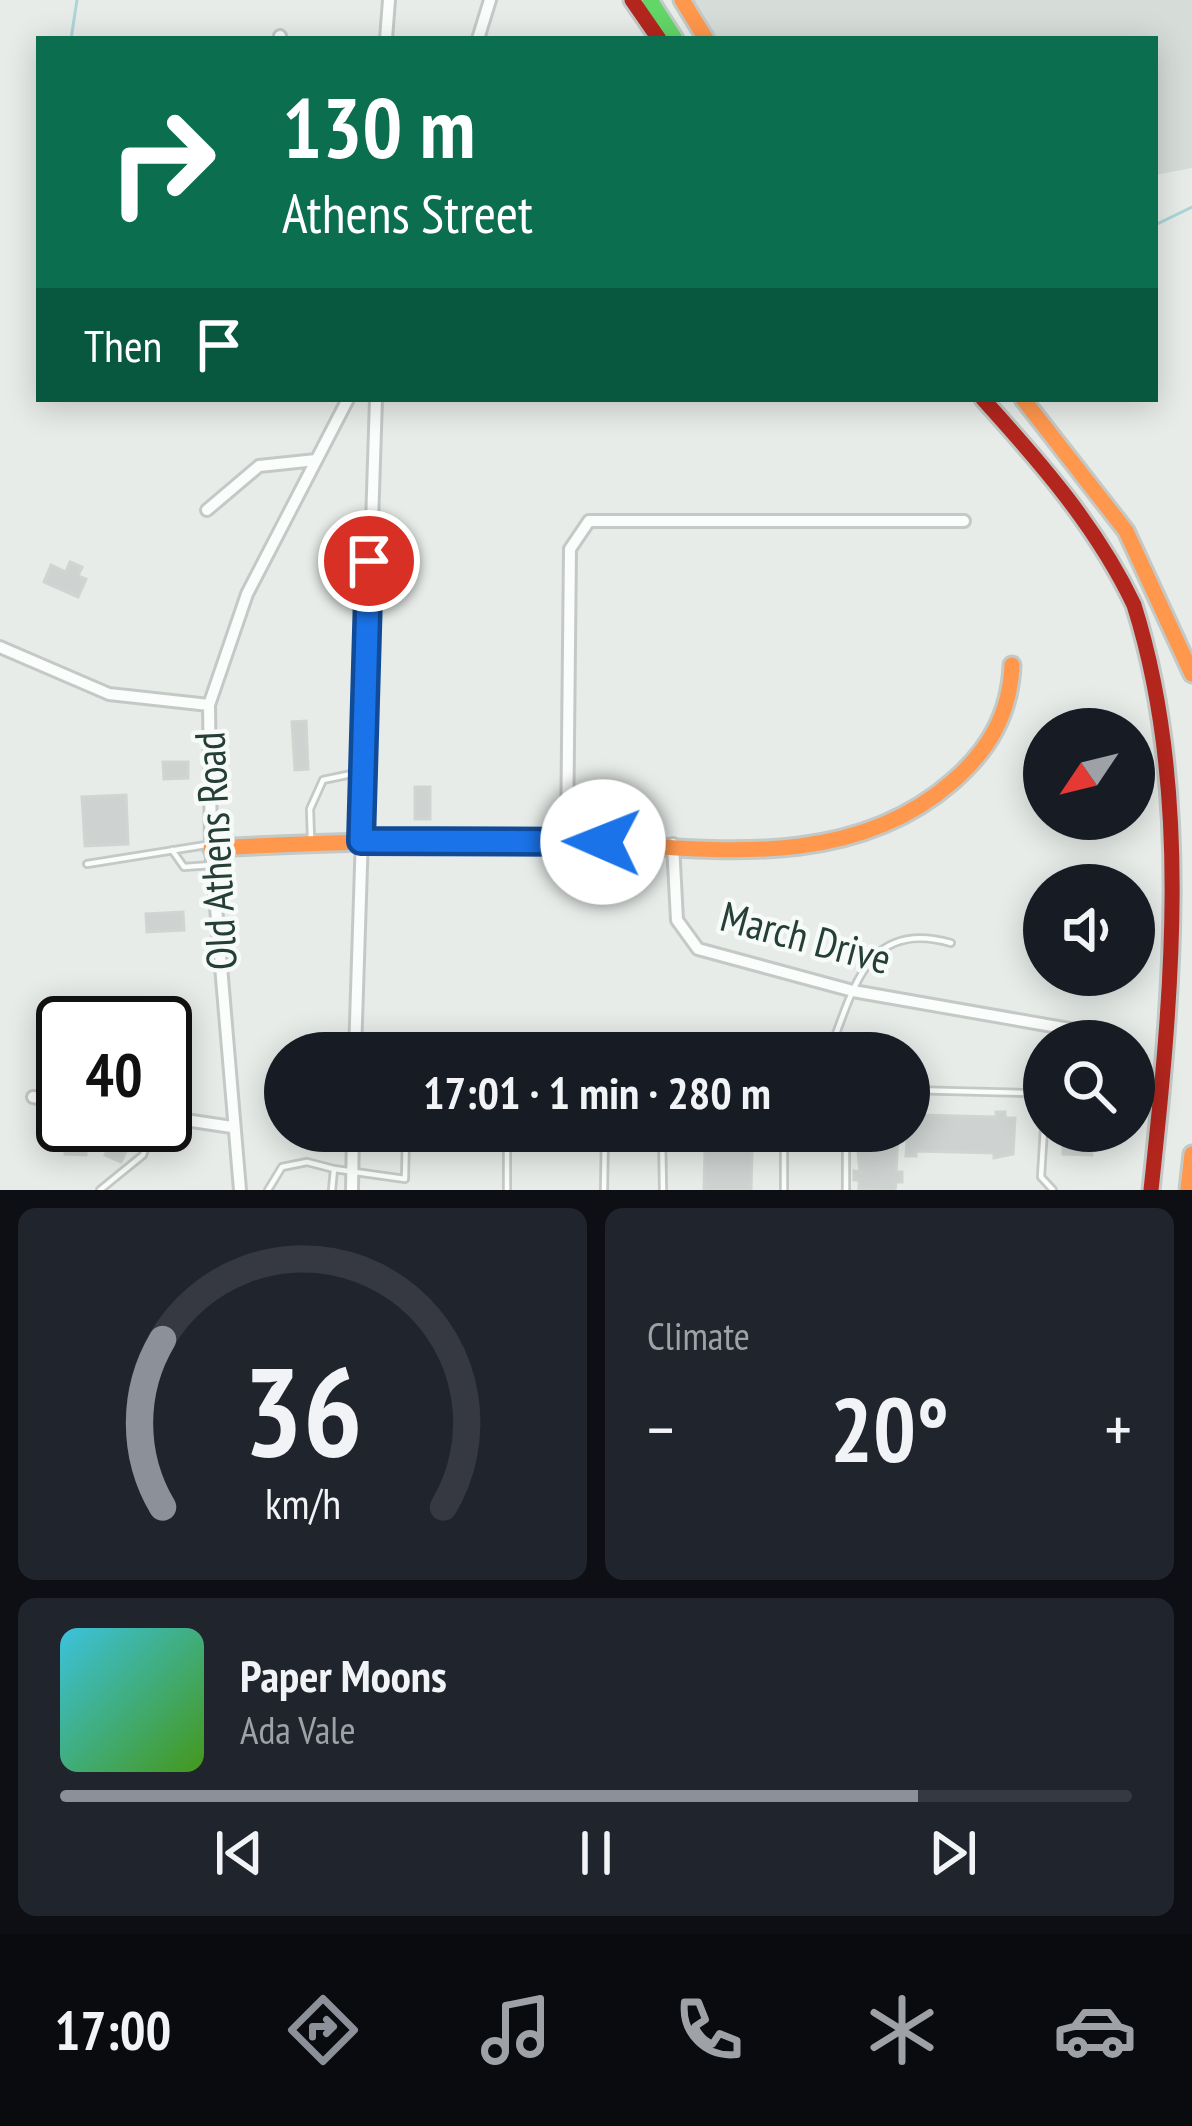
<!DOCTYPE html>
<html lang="en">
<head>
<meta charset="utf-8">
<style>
	:root { --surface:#171b24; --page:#20242c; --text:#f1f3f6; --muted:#9ea1a6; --line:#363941; --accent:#8c9099 }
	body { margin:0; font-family:"PT Sans Narrow",sans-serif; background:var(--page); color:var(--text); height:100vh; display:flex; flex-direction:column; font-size:45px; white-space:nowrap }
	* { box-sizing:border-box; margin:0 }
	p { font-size:39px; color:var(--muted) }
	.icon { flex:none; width:66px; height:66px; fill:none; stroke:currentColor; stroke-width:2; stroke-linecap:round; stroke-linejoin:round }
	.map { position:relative; height:1190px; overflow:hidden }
	.sheet { display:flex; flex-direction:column; gap:18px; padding:18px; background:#0d0f14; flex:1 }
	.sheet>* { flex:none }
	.hud { position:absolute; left:36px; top:36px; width:1122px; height:366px; border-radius:0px; box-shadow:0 6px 30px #0003; background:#0b6e4f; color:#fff; overflow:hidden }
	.needle { width:78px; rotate:235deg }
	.controls { position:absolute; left:1023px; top:708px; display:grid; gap:24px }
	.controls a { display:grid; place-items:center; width:132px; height:132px; border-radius:50%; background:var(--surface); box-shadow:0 6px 30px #0003; font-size:60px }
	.speed { position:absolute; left:36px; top:996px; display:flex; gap:24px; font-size:60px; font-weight:700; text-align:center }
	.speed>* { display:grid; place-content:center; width:156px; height:156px; border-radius:50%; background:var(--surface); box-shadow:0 6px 30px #0003; line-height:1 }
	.speed .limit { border:6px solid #111; border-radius:18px; background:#fff; color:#111 }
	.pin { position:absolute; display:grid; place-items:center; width:102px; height:102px; color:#fff; margin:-51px; border:6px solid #fff; border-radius:50%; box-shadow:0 3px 12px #0007 }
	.me { position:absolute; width:132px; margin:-66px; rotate:271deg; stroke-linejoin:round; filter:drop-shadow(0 0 9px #0008) }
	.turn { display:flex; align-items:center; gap:42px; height:252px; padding:0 48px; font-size:54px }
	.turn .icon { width:156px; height:156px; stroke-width:2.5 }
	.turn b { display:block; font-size:84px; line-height:102px }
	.then { display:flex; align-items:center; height:114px; padding:0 48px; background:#0003; gap:24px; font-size:45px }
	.big { font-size:90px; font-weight:700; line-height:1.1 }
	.sheet .card { flex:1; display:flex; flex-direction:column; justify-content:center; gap:18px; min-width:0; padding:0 42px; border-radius:18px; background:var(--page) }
	.sheet .dial { align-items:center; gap:0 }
	.dial svg { height:312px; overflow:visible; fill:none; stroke:var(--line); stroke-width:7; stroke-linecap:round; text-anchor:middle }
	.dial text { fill:var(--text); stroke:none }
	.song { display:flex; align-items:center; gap:36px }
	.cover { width:144px; height:144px; border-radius:18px; background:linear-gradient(135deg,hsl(190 70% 55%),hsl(100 70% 35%)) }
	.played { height:12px; border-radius:6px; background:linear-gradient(90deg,var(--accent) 80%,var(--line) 80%) }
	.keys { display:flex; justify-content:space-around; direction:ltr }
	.heat { display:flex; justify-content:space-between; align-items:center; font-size:66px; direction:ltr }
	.sheet .tiles { flex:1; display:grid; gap:18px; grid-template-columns:1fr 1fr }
	.card:last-child { grid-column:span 2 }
	.trip { position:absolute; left:264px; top:1032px; width:666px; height:120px; border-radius:60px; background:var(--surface); box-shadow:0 6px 30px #0003; font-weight:700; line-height:120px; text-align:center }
	.tab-bar { display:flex; height:192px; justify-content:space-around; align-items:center; background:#090b0e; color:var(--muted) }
	.tab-bar .icon { width:84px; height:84px }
	.tab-bar .current { color:var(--accent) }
	.tab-bar b { font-size:54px; color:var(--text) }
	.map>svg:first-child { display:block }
	.built { fill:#d6ddd9 }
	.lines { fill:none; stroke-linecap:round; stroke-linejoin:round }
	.stream { stroke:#abd5d7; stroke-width:3 }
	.building { fill:#ced3d1; stroke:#d0d5d2; stroke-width:3 }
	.lane-casing { stroke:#c4c9c6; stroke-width:10 }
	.street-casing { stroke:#c4c9c6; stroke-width:16 }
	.fast-casing { stroke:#c3c9c6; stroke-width:21 }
	.slow-casing { stroke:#c3c9c6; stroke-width:21 }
	.jam-casing { stroke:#c3c9c6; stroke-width:21 }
	.lane { stroke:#fbfcfc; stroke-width:4.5 }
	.street { stroke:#fbfcfc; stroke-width:10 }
	.fast { stroke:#63d668; stroke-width:15 }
	.slow { stroke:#ff974d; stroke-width:15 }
	.jam { stroke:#b3261e; stroke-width:15 }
	.route-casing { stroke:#114b97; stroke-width:30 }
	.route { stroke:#1a73e8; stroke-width:21 }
	.labels { text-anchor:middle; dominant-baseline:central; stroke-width:9; stroke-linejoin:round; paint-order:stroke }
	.street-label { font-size:42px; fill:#253f35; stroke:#f6faf8 }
</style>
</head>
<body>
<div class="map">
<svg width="1192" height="1190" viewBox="0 0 1192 1190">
	<rect width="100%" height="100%" fill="#e7ece9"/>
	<path class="built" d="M680,0h512v168l-37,7v-136h-451z"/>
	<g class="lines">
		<path class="stream" d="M71,39l6,-39
			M1155,225l37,-18"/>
	</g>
	<path class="building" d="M70,562l12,5 -4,9 8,3 -8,18 -34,-15 7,-17 15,7z
		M306,721l2,48 -13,1 -3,-48z
		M163,762h25v16l-24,1z
		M415,787h15v32h-15z
		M126,795l2,49 -43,2 -3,-49z
		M183,912l1,18 -37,2 -1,-18z
		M909,1109h9v6l78,2v-5h9v6h10l-2,36 -19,4v-5l-78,-2v5h-10z
		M56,1124l32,2 -2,29 -21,-1v-6l-10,-1z
		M120,1125l15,8 -14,29 -16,-7z
		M856,1131h47l-5,1 -2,40h6v10h-6l-1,8 -36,-1v-9h-5v-9l6,1z
		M1063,1131h30l-1,24 -29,-1z
		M705,1150l47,2 -1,38h-47z"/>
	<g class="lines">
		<g class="lane-casing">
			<path id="lane" d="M311,840l-1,-31 13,-29 38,-8
				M172,850l12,17 27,-2
				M87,864l119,-19
				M509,1040l98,2 -1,11
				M830,1050c24,-62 37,-131 121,-107
				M408,1053l1,-14 100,1v13
				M909,1090l122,3 13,8
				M1044,1128l-3,49 12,13
				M662,1131l1,59
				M751,1131l1,10 32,1v48
				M846,1131v59
				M100,1190l43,-35 11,-30
				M268,1190l14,-23 25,-5 27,7
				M332,1190l2,-21 71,10 1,-48
				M507,1190v-59
				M604,1190l1,-59"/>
		</g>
		<g class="street-casing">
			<path id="street" d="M280,36l1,3
				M386,39l3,-39
				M478,39l12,-39
				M207,510l52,-44 57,-6
				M0,647l109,47 100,11
				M567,840l3,-291 19,-28h375
				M673,844l4,76 21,29 155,42 245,43
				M355,1053l21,-654
				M33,1097l30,5
				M165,1117l67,10
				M240,1190l-29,-342 -2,-143 38,-111 101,-195
				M352,1190l1,-59"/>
		</g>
		<g class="fast-casing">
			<path id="fast" d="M650,0l25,39"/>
		</g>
		<g class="slow-casing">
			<path id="slow" d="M682,0l24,39
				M1023,399l103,132 66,143
				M211,848c106,-5 213,-9 319,-8 141,1 305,44 422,-58 37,-32 58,-68 60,-117
				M1188,1190l4,-36"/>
		</g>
		<g class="jam-casing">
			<path id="jam" d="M632,0l27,39
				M983,399c57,63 114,128 151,206 58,184 38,391 17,585"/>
		</g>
		<use href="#lane" class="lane"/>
		<use href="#street" class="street"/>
		<use href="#fast" class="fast"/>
		<use href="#slow" class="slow"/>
		<use href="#jam" class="jam"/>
	</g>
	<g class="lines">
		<g class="route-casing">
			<path id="route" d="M369,561l-8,280 242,1"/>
		</g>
		<use href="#route" class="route"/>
	</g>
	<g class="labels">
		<g class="street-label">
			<text transform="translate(215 851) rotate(-93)">Old Athens Road</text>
			<text transform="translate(806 937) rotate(15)">March Drive</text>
		</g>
	</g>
</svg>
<div class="controls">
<a><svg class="needle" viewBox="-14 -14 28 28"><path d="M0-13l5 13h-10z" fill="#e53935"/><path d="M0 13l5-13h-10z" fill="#9ea1a6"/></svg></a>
<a><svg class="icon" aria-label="sound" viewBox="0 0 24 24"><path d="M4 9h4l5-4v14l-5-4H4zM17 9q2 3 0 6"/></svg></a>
<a><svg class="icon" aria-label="search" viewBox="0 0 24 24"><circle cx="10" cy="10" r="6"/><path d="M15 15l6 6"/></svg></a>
</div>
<div class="speed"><div class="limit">40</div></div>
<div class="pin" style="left:369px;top:561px;background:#d93025"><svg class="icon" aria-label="arrive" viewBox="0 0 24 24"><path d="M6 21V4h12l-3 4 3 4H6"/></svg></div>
<svg class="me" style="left:603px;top:842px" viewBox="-20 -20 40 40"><circle r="19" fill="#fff"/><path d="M0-13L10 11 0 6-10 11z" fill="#1a73e8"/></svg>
<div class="trip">17:01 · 1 min · 280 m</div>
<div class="hud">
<div class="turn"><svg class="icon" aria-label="right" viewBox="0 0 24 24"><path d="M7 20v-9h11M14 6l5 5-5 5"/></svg><div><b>130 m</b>Athens Street</div></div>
<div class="then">Then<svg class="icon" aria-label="arrive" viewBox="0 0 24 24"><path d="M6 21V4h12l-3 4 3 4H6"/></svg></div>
</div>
</div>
<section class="sheet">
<div class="tiles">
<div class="card dial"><svg viewBox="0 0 100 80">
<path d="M14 69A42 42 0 1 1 86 69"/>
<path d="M14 69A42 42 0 0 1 14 26" stroke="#8c9099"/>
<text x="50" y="56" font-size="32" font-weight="700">36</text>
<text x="50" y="72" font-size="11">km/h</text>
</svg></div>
<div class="card"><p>Climate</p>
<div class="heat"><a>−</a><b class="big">20°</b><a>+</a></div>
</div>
<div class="card">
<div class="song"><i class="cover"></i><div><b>Paper Moons</b><p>Ada Vale</p></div></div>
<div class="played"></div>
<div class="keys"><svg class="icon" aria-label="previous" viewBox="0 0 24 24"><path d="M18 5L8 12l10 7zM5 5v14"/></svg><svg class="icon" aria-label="pause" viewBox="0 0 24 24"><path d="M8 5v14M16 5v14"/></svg><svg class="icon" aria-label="next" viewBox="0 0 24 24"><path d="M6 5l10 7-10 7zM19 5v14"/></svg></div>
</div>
</div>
</section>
<nav class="tab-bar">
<b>17:00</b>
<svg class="icon current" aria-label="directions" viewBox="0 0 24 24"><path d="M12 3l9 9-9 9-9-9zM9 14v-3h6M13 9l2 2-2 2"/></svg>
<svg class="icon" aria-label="music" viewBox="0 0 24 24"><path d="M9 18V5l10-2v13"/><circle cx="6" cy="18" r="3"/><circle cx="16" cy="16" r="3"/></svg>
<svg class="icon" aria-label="phone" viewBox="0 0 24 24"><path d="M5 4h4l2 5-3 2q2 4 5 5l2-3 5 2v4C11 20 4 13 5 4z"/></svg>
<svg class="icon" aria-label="climate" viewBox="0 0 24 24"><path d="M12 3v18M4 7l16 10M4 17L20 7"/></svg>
<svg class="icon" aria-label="car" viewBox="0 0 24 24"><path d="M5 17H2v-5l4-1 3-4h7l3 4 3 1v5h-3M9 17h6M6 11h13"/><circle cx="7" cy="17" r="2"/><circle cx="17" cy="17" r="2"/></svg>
</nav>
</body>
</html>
